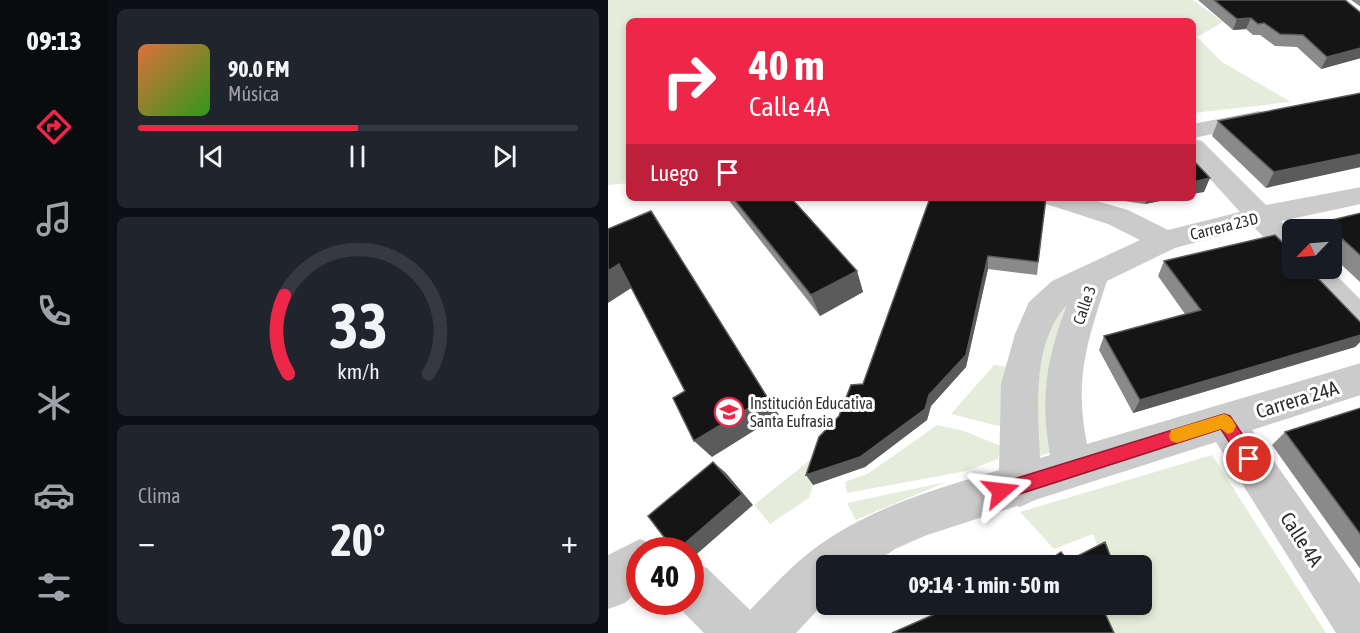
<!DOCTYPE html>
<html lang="es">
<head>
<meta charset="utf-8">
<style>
	:root { --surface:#171b24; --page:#20242c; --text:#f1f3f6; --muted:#9ea1a6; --line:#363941; --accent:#ee2749 }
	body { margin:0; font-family:"Asap Condensed",sans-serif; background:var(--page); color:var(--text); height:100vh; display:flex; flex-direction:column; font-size:22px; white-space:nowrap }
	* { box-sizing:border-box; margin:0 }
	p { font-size:20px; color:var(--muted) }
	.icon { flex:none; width:33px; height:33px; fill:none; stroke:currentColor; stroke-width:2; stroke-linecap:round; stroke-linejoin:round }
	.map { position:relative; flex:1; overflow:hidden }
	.drawer { display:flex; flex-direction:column; gap:9px; padding:9px; background:#0d0f14; width:500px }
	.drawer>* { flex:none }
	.banner { position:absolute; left:18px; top:18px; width:570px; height:183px; border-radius:9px; box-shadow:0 3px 9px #0003; background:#ee2749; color:#fff; overflow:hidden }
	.needle { width:39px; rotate:245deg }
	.buttons { position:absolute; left:674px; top:219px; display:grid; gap:12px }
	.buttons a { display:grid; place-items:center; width:60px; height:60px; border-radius:9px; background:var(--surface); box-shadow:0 3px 9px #0003; font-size:30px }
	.speed { position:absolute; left:18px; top:537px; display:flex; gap:12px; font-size:30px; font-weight:700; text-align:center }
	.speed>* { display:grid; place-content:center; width:78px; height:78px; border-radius:50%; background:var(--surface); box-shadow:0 3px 9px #0003; line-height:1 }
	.speed .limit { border:9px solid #d22; background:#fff; color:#111 }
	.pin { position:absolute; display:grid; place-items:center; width:51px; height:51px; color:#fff; margin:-26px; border:3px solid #fff; border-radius:50%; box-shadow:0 2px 6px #0007 }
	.me { position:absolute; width:66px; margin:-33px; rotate:73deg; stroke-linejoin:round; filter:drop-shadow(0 0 4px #0008) }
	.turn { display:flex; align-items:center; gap:21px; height:126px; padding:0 24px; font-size:27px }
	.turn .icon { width:78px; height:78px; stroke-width:2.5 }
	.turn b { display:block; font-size:42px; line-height:51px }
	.then { display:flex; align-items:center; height:57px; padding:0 24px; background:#0003; gap:12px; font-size:22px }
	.big { font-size:45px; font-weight:700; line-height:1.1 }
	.drawer .widget { flex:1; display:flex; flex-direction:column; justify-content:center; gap:9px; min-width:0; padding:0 21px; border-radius:9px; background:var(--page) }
	.drawer .dial { align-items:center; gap:0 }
	.dial svg { height:156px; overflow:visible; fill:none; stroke:var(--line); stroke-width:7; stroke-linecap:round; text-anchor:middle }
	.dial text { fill:var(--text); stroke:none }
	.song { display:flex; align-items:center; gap:18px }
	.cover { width:72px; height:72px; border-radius:9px; background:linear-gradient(135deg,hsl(20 70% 55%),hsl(110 70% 35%)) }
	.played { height:6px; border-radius:3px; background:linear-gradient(90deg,var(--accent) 50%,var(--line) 50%) }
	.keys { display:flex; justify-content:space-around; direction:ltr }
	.heat { display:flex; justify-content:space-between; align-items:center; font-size:33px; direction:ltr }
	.trip { position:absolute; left:208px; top:555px; width:336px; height:60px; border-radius:9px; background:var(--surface); box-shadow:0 3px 9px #0003; font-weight:700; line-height:60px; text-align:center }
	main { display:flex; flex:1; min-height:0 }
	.tab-bar { display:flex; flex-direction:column; width:108px; justify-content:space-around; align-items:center; background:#090b0e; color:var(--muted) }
	.tab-bar .icon { width:42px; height:42px }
	.tab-bar .on { color:var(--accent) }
	.tab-bar b { font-size:27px; color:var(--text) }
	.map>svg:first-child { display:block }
	.green { fill:#e6ecdb }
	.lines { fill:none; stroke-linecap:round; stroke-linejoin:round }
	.minor { fill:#cbcbcb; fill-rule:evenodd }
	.wall { fill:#8a8a8a }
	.shaded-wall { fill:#5b5b5b }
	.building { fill:#151515; stroke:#5b5b5b; stroke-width:1.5 }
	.route { fill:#ee2749; stroke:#9b192f; stroke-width:1.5 }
	.slow { fill:#f59e0b }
	.labels { text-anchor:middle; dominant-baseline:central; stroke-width:6; stroke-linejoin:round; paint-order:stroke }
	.street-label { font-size:16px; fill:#2e2e2e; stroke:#fff }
	.poi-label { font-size:16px; fill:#2e2e2e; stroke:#fff; text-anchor:start }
	.near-street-label { font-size:20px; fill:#2e2e2e; stroke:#fff }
</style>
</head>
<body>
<main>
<nav class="tab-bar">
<b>09:13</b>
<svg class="icon on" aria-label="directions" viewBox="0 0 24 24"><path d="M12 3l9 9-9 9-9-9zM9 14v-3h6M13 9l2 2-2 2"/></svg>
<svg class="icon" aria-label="music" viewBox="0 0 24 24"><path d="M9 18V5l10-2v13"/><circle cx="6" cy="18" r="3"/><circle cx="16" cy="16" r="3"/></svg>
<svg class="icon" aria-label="phone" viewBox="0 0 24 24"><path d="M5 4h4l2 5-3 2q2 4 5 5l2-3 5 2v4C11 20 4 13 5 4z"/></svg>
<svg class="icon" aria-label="climate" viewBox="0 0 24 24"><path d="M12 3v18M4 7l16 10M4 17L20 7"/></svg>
<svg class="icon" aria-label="car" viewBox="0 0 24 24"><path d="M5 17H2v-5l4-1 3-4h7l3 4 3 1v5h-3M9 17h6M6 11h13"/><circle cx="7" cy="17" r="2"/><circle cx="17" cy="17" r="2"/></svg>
<svg class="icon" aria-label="filters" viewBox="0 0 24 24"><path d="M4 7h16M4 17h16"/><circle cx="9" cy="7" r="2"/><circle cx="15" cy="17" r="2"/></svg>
</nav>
<section class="drawer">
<div class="widget">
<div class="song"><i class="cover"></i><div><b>90.0 FM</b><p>Música</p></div></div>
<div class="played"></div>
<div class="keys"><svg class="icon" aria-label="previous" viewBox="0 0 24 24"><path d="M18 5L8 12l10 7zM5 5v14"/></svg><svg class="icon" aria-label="pause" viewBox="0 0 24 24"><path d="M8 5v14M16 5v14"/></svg><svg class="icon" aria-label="next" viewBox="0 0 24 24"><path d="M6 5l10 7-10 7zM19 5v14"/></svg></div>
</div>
<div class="widget dial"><svg viewBox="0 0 100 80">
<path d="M14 69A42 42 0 1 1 86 69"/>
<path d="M14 69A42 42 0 0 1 12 29" stroke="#ee2749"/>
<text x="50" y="56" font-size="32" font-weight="700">33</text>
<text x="50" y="72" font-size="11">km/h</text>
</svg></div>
<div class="widget"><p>Clima</p>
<div class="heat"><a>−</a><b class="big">20°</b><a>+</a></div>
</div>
</section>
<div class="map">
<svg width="753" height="633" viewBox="0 0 753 633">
	<rect width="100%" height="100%" fill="#fff"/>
	<path class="green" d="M0,0h585l30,22 -26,15 25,25 69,40 -98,11v-92h-564v162l-21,2z
		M475,286l-26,165 -28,8 1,-74 18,-70z
		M386,365l16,2 -4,58 -8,1 -47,-12z
		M329,425l27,6 37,15 -3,13 -32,12 -119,22 -2,-11 24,-9z
		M217,448l-16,50 -39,26 -16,-19z
		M604,455l114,178h-221l-5,-28 42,-1v-38l-37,-1 -12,-31 -39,15 -34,-37z
		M338,482l-90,38 -9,-17z"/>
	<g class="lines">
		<path class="minor" d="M651,111l8,2 3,5 -3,5 -74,15v-14z
			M585,139l9,2 64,64 95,-18v17l-80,17 11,11v28l-10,-3 -28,-30 -79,21 -68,33c-20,61 -33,98 -20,163l274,-81v32l-109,35 109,155v48h-25l-120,-191 -181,58 -15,7 -3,-1 -90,29 -32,14 -25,17h-43v34l-31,33h-92l-31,-31h17v-40l17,6 43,42c19,-19 38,-41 60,-58 55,-43 123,-62 189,-82l2,-86 14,-50 14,-32 23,-21 88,-41 -32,-16 -62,-20 -3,-6h43l42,12 40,20 72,-18 -47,-52zM459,305c-21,54 -27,93 -17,150l-10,3c-2,-48 -9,-115 27,-153z
			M687,268h34l32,32v34l-12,-4z
			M32,539l16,7 2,4h-18v39l-15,14 -17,6v-54z"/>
	</g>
	<path class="wall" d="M590,0h147l16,13v45l-40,11 -24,-22 -22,-1 -15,-11h-7l-7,-6 -13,1z
		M743,0h10v7z
		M753,93l-95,95 -54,-52 6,-15z
		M119,198h64l66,73 6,21 -43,24z
		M322,198h116l-9,77 -49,-6 -22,98 -35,39 -4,14 -62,47 -52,18 26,-69 24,-32z
		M494,198h73l-30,6z
		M753,213v70l-30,-28v-25h-12l5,-8z
		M556,261l197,62v18l-6,6 -222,66 -34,-63 5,-14 81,-22 -27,-38z
		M753,408v162l-89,-125 13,-13z"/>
	<path class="shaded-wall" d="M643,18l-5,11 -13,1 4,-11z
		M753,48v10l-40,11 6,-12z
		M753,154v13l-95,21 8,-16z
		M602,178l-6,14 -11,2v-12z
		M539,198h28l-30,6z
		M43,211l128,204 -67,42 -18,-16z
		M380,256v13l-22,98 -35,39 -4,14 -62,47 -52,18 -7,-10 123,-80z
		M11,264l17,21 -28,18v-32z
		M249,271l6,21 -43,24 -9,-21z
		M753,335v6l-6,6 -222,66 7,-13z
		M105,462l13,11 27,32 -63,55v-10h-13z"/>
	<path class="building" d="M606,0h131l16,13v35l-34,9 -24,-22 -23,-1 -16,-11 -6,1 -7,-6 -14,1z
		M753,93v61l-87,18 -56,-51z
		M585,160l17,18 -17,4z
		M125,198h58l66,73 -46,24z
		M322,198h116l-8,64 -50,-6 -22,99 -37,40 -4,14 -65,48 -54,18 13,-38 20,-21 12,-31 12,-1z
		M43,211l116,186 -73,44 -21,-43 12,-7 -66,-127 -11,7v-42z
		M753,213v43l-37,-34z
		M667,235l17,17v16h16l53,55v12l-221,65 -36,-64 97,-26 -37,-49z
		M753,408v127l-76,-103z
		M105,462l29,32 -65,56h-3l-26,-34z
		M497,542l9,24h-73l20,-14 7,9z
		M354,604h143l-2,5 11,24h-222l50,-22z"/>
	<path class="route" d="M616,414l6,2 25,37 2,6 -2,5 -6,3 -6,-3 -22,-35 -220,71 -6,-3 -2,-6 2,-6 6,-2z"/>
	<path class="slow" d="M616,414c7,2 9,6 12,12l-3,6 -5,2 -7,-5 -44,14 -6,-2 -2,-5 2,-6z"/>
	<defs>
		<g id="university-ring" transform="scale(1.5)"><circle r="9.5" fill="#fff" stroke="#ee2749" stroke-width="1.5"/><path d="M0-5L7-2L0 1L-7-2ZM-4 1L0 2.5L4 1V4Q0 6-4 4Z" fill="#ee2749"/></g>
	</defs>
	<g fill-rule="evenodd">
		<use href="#university-ring" x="121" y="412"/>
	</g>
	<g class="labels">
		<g class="street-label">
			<text transform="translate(616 226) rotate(-14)">Carrera 23D</text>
			<text transform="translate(476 305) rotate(-71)">Calle 3</text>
		</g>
		<g class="poi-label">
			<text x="142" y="403">Institución Educativa<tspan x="142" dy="18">Santa Eufrasia</tspan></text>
		</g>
		<g class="near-street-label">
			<text transform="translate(689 399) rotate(-17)">Carrera 24A</text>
			<text transform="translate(694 539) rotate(57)">Calle 4A</text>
		</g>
	</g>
</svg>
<div class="buttons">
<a><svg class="needle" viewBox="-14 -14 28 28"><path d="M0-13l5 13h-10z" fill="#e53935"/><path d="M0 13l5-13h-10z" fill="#9ea1a6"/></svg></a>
</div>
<div class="speed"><div class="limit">40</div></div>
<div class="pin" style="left:641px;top:459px;background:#d93025"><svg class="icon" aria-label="arrive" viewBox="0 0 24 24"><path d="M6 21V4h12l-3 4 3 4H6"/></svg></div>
<svg class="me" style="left:393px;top:491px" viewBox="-20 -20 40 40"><path d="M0-17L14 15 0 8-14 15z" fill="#ee2749" stroke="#fff" stroke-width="4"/></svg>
<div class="trip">09:14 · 1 min · 50 m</div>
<div class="banner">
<div class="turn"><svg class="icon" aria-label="right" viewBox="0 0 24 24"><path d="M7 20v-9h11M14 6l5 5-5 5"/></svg><div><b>40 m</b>Calle 4A</div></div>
<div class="then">Luego<svg class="icon" aria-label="arrive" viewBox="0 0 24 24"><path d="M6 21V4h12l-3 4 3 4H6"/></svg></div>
</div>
</div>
</main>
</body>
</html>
